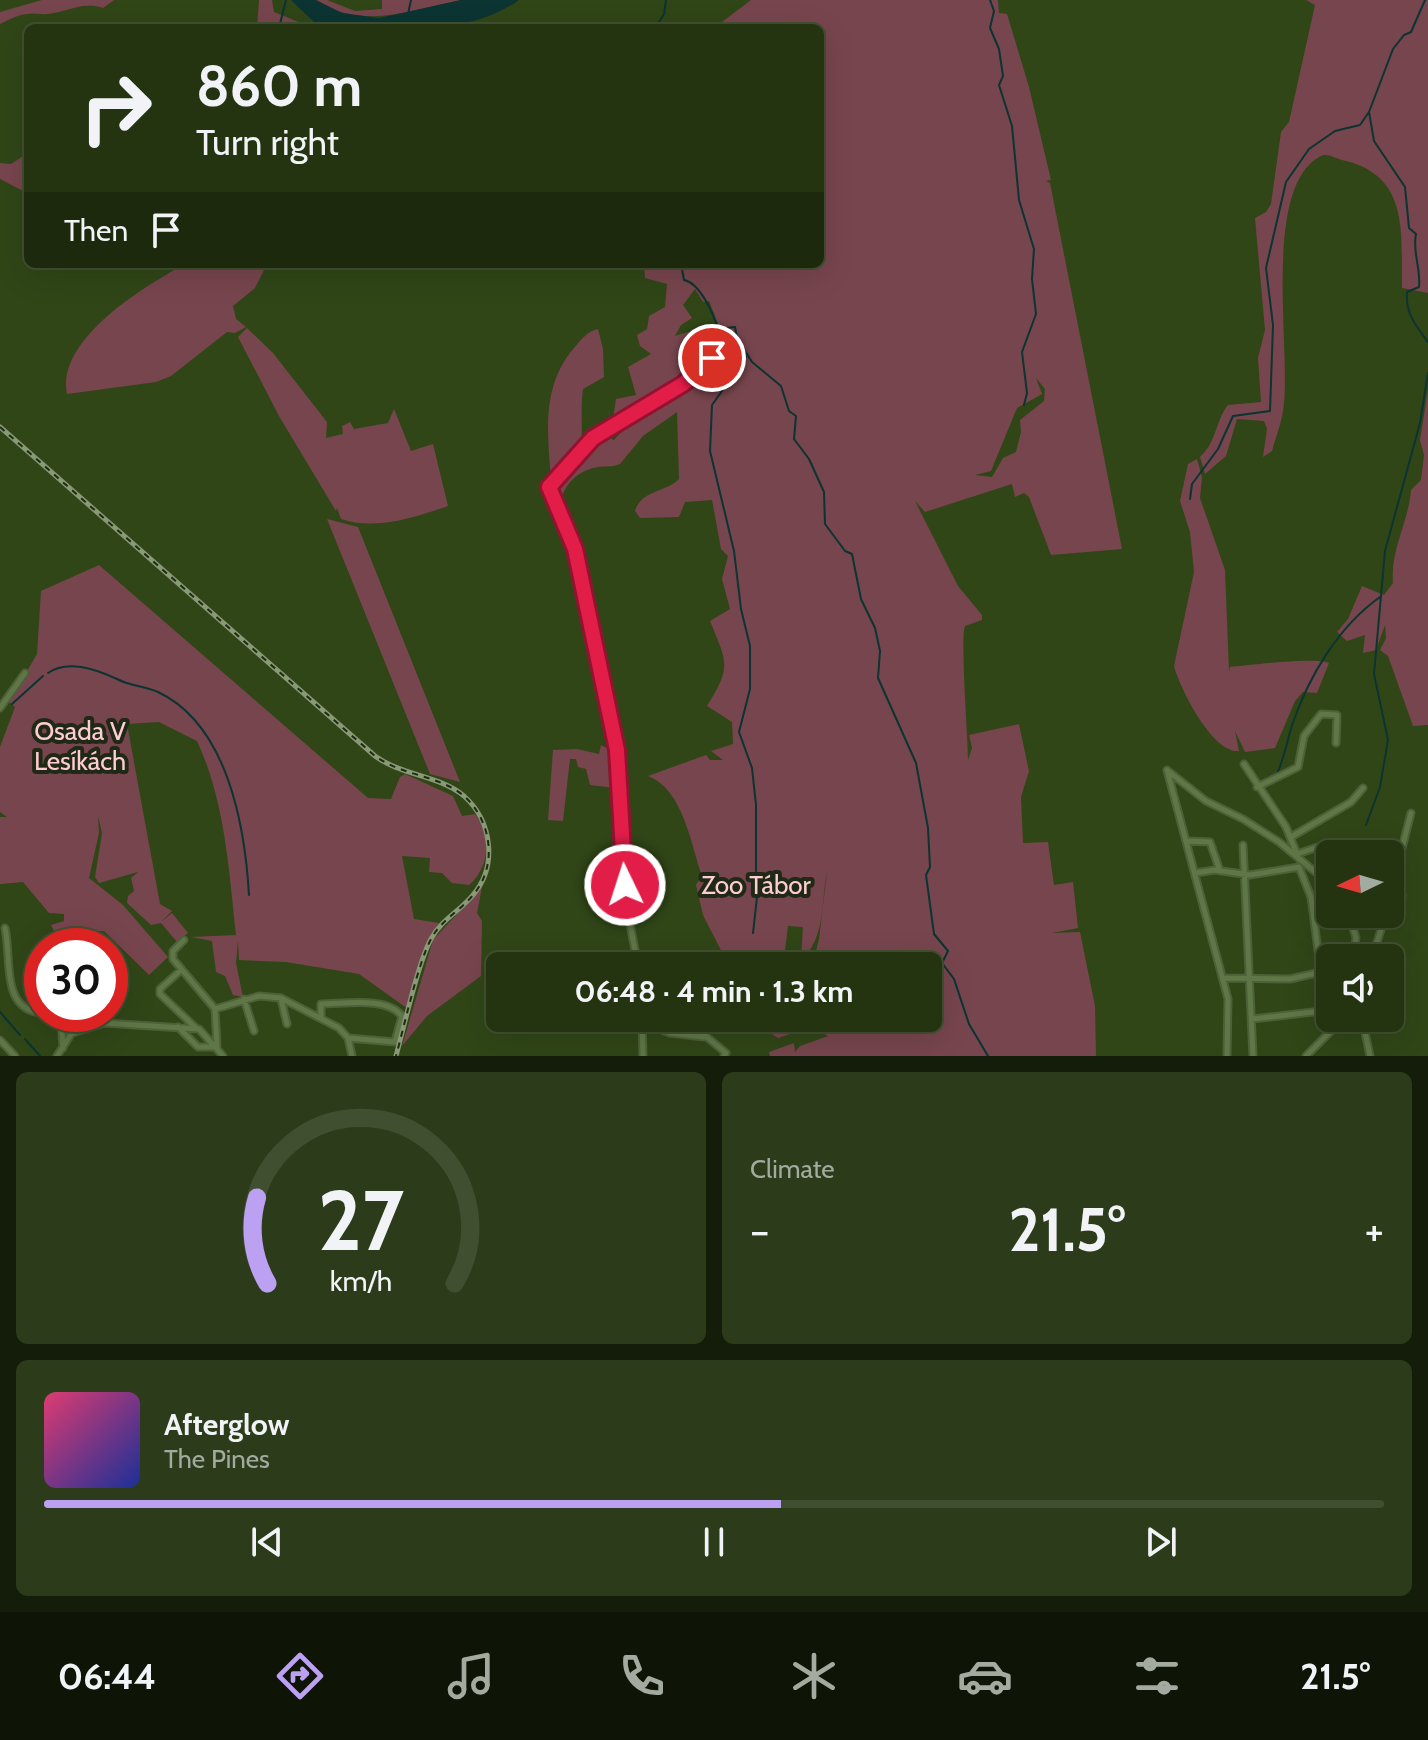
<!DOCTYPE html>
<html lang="en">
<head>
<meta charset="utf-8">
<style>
	:root { --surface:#243411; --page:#2c3c1a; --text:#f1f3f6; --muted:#a3aa9f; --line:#414f31; --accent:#bca0f2 }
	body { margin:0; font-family:Cabin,sans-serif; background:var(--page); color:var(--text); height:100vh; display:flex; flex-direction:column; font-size:30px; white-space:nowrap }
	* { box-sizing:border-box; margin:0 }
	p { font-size:26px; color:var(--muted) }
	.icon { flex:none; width:44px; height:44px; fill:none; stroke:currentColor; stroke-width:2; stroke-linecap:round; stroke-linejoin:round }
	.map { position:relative; height:1056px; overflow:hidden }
	.drawer { display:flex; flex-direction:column; gap:16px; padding:16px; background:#141d09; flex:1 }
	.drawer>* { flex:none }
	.banner { position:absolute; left:24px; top:24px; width:800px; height:244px; border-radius:12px; box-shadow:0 8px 32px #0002,0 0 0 2px var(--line); background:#243411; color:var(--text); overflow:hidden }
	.needle { width:52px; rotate:265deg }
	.buttons { position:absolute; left:1316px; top:840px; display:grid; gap:16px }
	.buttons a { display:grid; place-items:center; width:88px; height:88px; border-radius:12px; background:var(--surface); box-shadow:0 8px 32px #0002,0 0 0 2px var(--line); font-size:40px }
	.speed { position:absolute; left:24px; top:928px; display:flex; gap:16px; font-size:40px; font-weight:700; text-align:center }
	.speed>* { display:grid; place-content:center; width:104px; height:104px; border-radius:50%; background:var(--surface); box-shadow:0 8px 32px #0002,0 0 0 2px var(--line); line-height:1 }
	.speed .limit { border:12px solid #d22; background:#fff; color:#111 }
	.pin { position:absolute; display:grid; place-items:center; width:68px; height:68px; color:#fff; margin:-34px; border:4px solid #fff; border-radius:50%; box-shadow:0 2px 8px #0007 }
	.me { position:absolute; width:88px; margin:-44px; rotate:356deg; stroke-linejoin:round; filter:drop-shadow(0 0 6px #0008) }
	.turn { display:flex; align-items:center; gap:28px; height:168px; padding:0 40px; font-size:36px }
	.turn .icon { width:104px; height:104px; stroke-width:2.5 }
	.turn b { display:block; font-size:56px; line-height:68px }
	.then { display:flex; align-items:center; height:76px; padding:0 40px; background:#0003; gap:16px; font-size:30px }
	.big { font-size:60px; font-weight:700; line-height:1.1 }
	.drawer .card { flex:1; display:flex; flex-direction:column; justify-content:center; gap:12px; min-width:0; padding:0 28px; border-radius:12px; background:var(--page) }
	.drawer .dial { align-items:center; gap:0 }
	.dial svg { height:208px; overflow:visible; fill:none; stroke:var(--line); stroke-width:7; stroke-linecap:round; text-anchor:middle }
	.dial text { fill:var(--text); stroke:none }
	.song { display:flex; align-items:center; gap:24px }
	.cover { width:96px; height:96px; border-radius:12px; background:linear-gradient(135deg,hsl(340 70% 55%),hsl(230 70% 35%)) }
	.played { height:8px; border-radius:4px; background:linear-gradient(90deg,var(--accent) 55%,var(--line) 55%) }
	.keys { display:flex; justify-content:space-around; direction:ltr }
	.heat { display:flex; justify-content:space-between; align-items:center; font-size:44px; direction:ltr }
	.drawer .tiles { flex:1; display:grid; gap:16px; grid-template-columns:1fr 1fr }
	.card:last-child { grid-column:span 2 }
	.trip { position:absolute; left:486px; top:952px; width:456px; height:80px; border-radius:12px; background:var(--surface); box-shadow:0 8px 32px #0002,0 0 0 2px var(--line); font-weight:700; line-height:80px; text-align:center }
	.dock { display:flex; height:128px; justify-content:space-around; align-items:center; background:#0e1507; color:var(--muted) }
	.dock .icon { width:56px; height:56px }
	.dock .current { color:var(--accent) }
	.dock b { font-size:36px; color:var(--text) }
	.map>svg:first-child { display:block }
	.green { fill:#77454d; fill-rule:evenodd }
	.water { fill:#0b3432 }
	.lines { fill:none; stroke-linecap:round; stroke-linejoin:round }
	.stream { stroke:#0b3432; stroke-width:2 }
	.minor-casing { stroke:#4e6039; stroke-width:9 }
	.minor { stroke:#5f7747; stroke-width:5 }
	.rail-casing { stroke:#889a75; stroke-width:5 }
	.rail { stroke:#1f2915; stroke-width:2; stroke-dasharray:6; stroke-linecap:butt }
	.route-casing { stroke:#92132f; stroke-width:20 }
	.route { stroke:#e11d48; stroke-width:14 }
	.labels { text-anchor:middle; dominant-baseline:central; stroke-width:8; stroke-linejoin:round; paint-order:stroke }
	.park-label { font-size:26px; fill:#fecdd3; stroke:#1f2915 }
</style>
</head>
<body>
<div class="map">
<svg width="1428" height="1056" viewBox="0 0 1428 1056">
	<rect width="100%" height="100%" fill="#304617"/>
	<path class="green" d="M42,0h72l-11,8c-23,-8 -43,8 -62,6 -16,-2 -25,2 -41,10v-12z
		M259,0h13l2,12 39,16h-56z
		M316,0h11l28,11 27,-2v-9h79c-50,10 -98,31 -145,0z
		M751,0h247l1,13 8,1 22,73 22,93 -5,1 4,2 72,366 -71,6 -22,-58 -5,-4 -9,4 -3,-13 -87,28 -10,-11 43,85 24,29v5l-17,6c-5,12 3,111 3,134l4,-12 -3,-13 50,-11 10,47 -8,26 2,46 25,-1 6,43 19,-3 5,46 -26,5 28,-1 15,74 1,50h-326l-1,-4 25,-9 1,9 5,-6 28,-10 -16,-9 -34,11 -8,-5 -2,-9 -14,-6h51l3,3v-3h120v-52h-127l15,-15 3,-12 8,-67c-6,27 -1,68 -26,87l2,-32 -15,-1 -5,40h-54l-26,-51 -7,-30 6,-9c-11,-30 -18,-86 -54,-100l58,-21 4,5h13l-12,-9 22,-7 -1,-22 -25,-16c25,-40 20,-43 3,-85l20,-12 -8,-30 6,-23 -7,-7 -9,-49 -27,2 -6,15 -39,1 -5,-7c6,-21 32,-19 44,-32l-2,-67 -34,24 -23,28c-10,4 -17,1 -27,4 -21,6 -35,24 -32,45l-10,-21 15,-13 -2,-7 37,-38 13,6 25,-28 -21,9 -5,-2 3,-20 20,-4 -8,-28 23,-13 -11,-8 -3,-11 10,-6 2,-13 16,-9 2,-23 -22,-6 -1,-14h176v-236h-114l12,-3zM695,289l8,13 6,-1 12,30h11l4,15 6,-1 -54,34 15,-13 1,-15 -13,-20 -16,5 6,-11 11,-7 -9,-13zM1036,378l9,11 -1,12 -24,19 1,12 -5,20 -13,6 -11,19 -17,-2 16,-4 26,-63 25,-14z
		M1306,0h122v293l-26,-5c-1,-56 8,-113 -60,-128 -9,-2 -14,-8 -23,-3 -56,32 -29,188 -35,246 -1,16 -8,33 -12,48l-9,6 4,-28 -3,-8 -27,-2 -11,37 -21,18 -5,-17c17,-15 15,-36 28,-52l33,-3 -3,-44 7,-28 -10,-112 11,-6 5,-8 10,-72 8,-10 26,-117z
		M28,153v37l-3,2 -25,-13v-16l11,1z
		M185,264h82l-12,24 -22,18 3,13 10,8 -11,6 -8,-1 -56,44 -15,6 -89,12c-11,-55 78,-108 118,-130z
		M247,328l26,25 54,69 -1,16 17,-4 -1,-8 8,-4 4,7 34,-6 6,-14 17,42 22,-7 15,62c-31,11 -74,25 -107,13l-4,-11 -1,3 -57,-95 -41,-79z
		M598,329l5,20 1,28 -21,12c-6,45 12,62 -32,89 -4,-47 -9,-93 23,-130 7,-8 12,-16 24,-19z
		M1428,389v336l-15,1 -25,-70 -8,-6 6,-12 -1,-13 -9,25 -13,3 2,-18 -18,6 -10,-9 11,-13 14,-33 22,9 9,-12c-3,-33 16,-62 18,-93l10,-10 3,-25 -4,-15z
		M1197,459l5,18 -2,21 25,72 4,102 1,-5c20,-2 85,-10 99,-4l-12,30 -14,-1 -8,9 -20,47 -30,4 -10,-21 4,20c-26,3 -59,-62 -65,-85l20,-94 -4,-40 -10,-31 8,-37z
		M327,519l31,8 102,255 -30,-8z
		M99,565l269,233 23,1 9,-22 5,-3 48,22 9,20 13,-2c17,22 15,53 -6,71l-17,-2 -10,-10 -13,-1 1,-14 -28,-2 12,63 25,4 -15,26 -16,60 -49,-35 -73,-12 -47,-2 -1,-19 -2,22 7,34 -10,-2 -8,-19 -9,-4 -4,-31 -21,-4 45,-2c-7,-65 -11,-134 -39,-194l-38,-19 -32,2 33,180 12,7 -11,11 11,-9 16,20 -11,9 -16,-19 -10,2 -24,-22 1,-7 6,-5 -3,-13 7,-6 -39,11 -4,-6 7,-44 -4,-17 1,17 -10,45 34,27 45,52 -19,18 -45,-44h-50l-3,-6 13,-4v-7l-15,-1 -26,-31 -23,2v-67h7l-7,-5v-65l15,-40 -6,-5 28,-48 4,-63z
		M601,745l11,6 3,37 -25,-3 -4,-16 -8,-2 -2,-8h-6l-7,62 -15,-1 5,-70 24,-1 22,5z
		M482,887l-5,26 5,8 -1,55 -54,40 -25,30 31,-106z"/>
	<path class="water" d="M291,0h25l26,13 37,5 82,-18h58c-54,38 -125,28 -188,28l-17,-6z"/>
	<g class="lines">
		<path class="stream" d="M990,0l4,11 -4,17 9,21 4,27 -4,9 13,41 7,74 15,49 -2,30 4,35 -14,38 5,41 -3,12
			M1425,0l-14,32 -7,3 -11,14 -24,63 5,29 31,46 4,41 7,6c-4,17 5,34 3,53l-12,5c-2,21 9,34 21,50
			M408,14l3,-14
			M279,28l7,-28
			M655,28l9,-14 2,-14
			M681,264l3,16c16,3 29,33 34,49l17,-2 2,11 15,24 29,24 8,25 7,5 -2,23 15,20 15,33 1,32 20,27 7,3 9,45 14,29 5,23 -2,27 38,85 12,65 2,39 -4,8 8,59 14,17 -6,12 12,16 15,45 19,32
			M746,357l-20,8 -4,26 -10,14 -2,46 24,100 7,58 9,37v43l-11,43 13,36 4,37v82
			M1190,499l2,-15 26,-35 15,-33 37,-5 3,-86 -7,-57 20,-86 23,-33 26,-18 25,-6 9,-13
			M48,673c19,-14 50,-3 69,6 13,7 28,7 41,13 70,33 87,135 91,203
			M12,704l31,-28
			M1277,774c7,-16 10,-32 15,-49 17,-49 46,-98 88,-128
			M1366,825l14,-38 8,-47 -14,-66 11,-123 35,-128 8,-50
			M753,933l4,-36
			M0,1012l20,23
			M25,1039l15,17"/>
		<g class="minor-casing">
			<path id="minor" d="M0,708l25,-35
				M1244,764l42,63 13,32
				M1167,770l61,229 -1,57
				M1168,771l38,30 37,18 36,23 51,42
				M1257,787l41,-20 6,-31 17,-22 16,1 -1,28
				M1291,837l60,-35 12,-14
				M1186,841l24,1 10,29
				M1243,845l10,211
				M1297,854l24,-8 4,7
				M1315,871l11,-1 4,6
				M1195,873l20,-3 35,5 49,-8 12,30 10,76
				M1390,895l21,-82
				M1349,914l7,24 -3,20
				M1385,918l10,1 6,-10 1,-14 -11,-3
				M5,928c7,30 -5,82 37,85
				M184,940l-11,11v8l42,50 2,37
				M1353,958l11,-4 9,3
				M1372,958l14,-44
				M638,966l-11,-58 -10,-158 -41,-198 -26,-57 -1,-10 24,-21 20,-26 83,-50 52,-39
				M181,970l-21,19v5l36,34
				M1223,978l67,1 40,-9
				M244,999l10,32
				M281,999l6,25
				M215,1009l44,-13 22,2 58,30 9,10 4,18
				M51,1014l10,5 2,29
				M321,1017v-13c23,0 66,-8 81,12l-7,26 -47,-4
				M642,1018l1,38
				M684,1018l42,35 -2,3
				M1362,1018l8,38
				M1252,1019l78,-9
				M642,1022l28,11 34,4
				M178,1027l20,20h19
				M659,1028l6,-10
				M0,1040l15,16
				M57,1056l15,-23 32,-10 95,6 24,27
				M1306,1056l38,-38"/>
		</g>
		<use href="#minor" class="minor"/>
		<g class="rail-casing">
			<path id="rail" d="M0,427l375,329c27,20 64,19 89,40 28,25 34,70 9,99 -13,16 -32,25 -42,44 -13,24 -27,88 -35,117"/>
		</g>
		<use href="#rail" class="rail"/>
	</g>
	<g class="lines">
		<g class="route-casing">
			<path id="route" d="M625,885l-8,-135 -42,-201 -26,-62 44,-49 90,-54 29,-26"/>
		</g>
		<use href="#route" class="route"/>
	</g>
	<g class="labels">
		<g class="park-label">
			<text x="80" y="731">Osada V<tspan x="80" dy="30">Lesíkách</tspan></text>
			<text x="756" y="885">Zoo Tábor</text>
		</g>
	</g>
</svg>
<div class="buttons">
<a><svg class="needle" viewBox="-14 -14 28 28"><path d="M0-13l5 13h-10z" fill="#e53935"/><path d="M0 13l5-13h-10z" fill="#a3aa9f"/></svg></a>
<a><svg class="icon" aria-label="sound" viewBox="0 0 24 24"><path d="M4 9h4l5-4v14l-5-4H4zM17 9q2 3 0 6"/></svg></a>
</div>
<div class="speed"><div class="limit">30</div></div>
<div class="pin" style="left:712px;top:358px;background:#d93025"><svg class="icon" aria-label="arrive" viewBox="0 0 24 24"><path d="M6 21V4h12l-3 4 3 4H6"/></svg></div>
<svg class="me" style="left:625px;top:885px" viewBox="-20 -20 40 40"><circle r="17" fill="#e11d48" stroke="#fff" stroke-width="3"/><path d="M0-11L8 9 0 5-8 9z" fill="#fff"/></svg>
<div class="trip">06:48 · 4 min · 1.3 km</div>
<div class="banner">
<div class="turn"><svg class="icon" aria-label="right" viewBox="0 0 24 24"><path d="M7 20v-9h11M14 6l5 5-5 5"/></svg><div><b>860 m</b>Turn right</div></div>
<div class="then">Then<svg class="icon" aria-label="arrive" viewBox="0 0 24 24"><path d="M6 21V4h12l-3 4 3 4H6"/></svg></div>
</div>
</div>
<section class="drawer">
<div class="tiles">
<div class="card dial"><svg viewBox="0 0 100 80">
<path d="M14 69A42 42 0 1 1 86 69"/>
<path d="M14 69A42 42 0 0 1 10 36" stroke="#bca0f2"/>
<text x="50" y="56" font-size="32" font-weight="700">27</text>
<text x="50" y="72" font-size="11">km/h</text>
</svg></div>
<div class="card"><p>Climate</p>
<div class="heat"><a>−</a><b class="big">21.5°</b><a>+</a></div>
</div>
<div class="card">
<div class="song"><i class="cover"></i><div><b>Afterglow</b><p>The Pines</p></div></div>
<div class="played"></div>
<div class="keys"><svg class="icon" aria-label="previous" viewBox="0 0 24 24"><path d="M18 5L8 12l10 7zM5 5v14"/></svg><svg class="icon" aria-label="pause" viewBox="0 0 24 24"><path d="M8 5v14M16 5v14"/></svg><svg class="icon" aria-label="next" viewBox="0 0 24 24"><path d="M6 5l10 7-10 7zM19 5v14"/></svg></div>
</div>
</div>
</section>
<nav class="dock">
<b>06:44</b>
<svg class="icon current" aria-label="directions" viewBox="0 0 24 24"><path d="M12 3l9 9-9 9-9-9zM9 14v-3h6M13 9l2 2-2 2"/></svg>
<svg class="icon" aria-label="music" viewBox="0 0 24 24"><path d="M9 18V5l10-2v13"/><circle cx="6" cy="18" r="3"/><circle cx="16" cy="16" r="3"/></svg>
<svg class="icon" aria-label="phone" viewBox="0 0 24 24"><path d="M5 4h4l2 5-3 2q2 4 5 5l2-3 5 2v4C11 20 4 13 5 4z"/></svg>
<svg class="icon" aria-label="climate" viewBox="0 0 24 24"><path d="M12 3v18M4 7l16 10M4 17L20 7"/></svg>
<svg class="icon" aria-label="car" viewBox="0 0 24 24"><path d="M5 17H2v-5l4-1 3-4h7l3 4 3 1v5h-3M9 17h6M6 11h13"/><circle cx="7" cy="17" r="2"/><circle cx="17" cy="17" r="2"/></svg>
<svg class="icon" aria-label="filters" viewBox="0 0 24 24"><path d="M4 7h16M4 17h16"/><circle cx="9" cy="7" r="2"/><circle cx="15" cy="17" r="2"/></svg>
<b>21.5°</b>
</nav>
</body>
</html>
